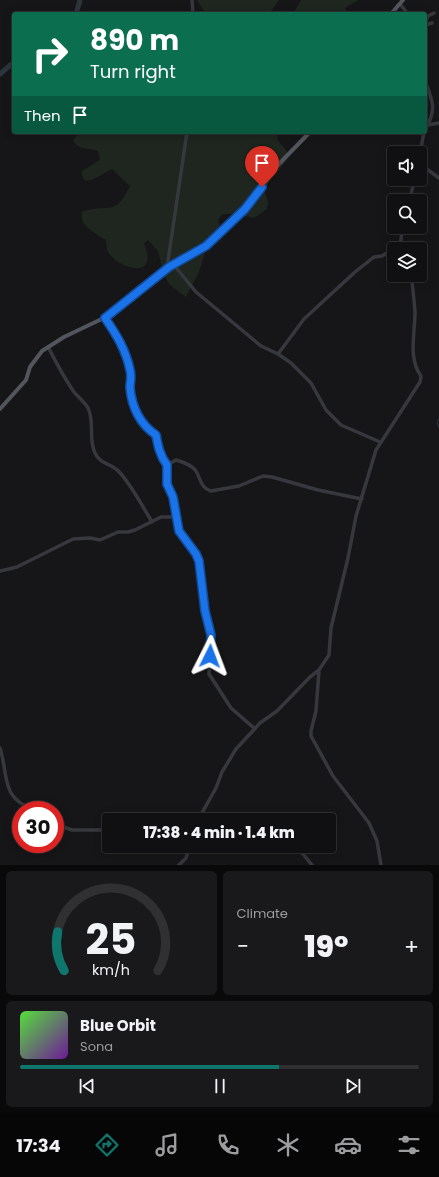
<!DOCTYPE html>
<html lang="en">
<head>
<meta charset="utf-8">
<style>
	:root { --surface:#101012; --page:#19191b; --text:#f1f3f6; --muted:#9c9d9f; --line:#303032; --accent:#0f766e }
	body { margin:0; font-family:Poppins,sans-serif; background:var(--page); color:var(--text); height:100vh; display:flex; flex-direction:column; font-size:15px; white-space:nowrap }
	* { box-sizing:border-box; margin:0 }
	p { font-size:13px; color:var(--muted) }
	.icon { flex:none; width:22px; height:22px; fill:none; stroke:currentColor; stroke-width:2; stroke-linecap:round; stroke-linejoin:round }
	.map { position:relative; height:865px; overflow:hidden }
	.side { display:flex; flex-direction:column; gap:6px; padding:6px; background:#09090a; flex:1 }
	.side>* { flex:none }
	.guide { position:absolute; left:12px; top:12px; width:415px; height:122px; border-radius:4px; box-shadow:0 2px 10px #0003,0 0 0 1px var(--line); background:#0b6e4f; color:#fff; overflow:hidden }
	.controls { position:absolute; left:387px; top:146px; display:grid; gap:8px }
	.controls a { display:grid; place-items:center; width:40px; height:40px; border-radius:4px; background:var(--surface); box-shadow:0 2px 10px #0003,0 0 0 1px var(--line); font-size:20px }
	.speed { position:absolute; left:12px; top:801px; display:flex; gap:8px; font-size:20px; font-weight:700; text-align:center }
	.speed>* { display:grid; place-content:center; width:52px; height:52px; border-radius:50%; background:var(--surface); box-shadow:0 2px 10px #0003,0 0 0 1px var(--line); line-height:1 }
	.speed .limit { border:6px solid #d22; background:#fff; color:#111 }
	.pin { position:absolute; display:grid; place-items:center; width:34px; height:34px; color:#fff; margin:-41px -17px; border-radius:50% 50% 50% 0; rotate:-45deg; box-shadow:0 0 4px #0007 }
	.pin .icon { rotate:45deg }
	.me { position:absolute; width:44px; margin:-22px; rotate:3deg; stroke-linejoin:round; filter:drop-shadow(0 0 3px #0008) }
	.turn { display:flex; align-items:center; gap:14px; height:84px; padding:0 12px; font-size:18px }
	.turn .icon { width:52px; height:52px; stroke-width:2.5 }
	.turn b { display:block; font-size:28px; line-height:34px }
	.then { display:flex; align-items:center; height:38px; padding:0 12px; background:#0003; gap:8px; font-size:15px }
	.big { font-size:30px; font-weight:800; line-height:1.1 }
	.side .card { flex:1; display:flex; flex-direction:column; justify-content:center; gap:6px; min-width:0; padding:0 14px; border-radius:6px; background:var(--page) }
	.side .dial { align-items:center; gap:0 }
	.dial svg { height:104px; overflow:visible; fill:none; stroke:var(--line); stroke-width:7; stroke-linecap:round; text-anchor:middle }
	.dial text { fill:var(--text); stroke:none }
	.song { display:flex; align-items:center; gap:12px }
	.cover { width:48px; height:48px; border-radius:6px; background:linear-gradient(135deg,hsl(110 70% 55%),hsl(280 70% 35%)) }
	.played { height:4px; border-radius:2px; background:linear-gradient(90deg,var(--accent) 65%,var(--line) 65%) }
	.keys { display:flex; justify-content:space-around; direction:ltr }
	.heat { display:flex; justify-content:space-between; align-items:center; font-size:22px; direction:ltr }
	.side .tiles { flex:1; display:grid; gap:6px; grid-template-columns:1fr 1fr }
	.card:last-child { grid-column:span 2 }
	.trip { position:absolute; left:102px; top:813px; width:234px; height:40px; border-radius:4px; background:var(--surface); box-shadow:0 2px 10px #0003,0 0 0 1px var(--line); font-weight:800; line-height:40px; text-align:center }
	.tab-bar { display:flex; height:64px; justify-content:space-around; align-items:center; background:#060607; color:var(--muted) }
	.tab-bar .icon { width:28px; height:28px }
	.tab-bar .on { color:var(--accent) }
	.tab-bar b { font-size:18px; color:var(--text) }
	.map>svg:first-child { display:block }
	.green { fill:#1e261f }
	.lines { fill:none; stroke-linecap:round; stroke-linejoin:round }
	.stream { stroke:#2c353c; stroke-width:1 }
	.river { stroke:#2c353c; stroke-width:5 }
	.minor { stroke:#37383d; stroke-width:3.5 }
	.major { stroke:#53555c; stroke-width:4 }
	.route-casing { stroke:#114b97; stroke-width:10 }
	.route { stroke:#1a73e8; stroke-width:7 }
</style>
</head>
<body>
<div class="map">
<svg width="439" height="865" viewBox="0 0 439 865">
	<rect width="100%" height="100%" fill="#161618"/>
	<path class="green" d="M197,0h82l-10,14h-63z
		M301,0h57l-13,8 3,6h-55z
		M81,132h198l-2,7c5,8 12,10 10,21l-23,29 4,13 -1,7 -13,9 -19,-4h-13l-4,6 5,16 -18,17 -6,19 -13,25 -17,-13 -6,-12 -5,-21 -10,-11 -4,3c16,38 -26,26 -36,9 -2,-3 -1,-8 -2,-12 -10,-7 -27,-13 -24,-28 28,-10 31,7 48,-26l-18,-17c-7,2 -31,24 -30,2l18,-11 -2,-9c-9,-4 -20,0 -25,-11z"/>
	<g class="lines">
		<path class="stream" d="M439,419l-2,3 2,6"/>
		<path class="river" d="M76,14l4,-14
			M0,74l14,-12"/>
		<path class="minor" d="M192,0l1,14
			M400,4l8,10
			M425,24l3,-8 6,-3
			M425,25l7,-2
			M425,81c8,20 12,29 0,49
			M428,125l11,-2
			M420,153l4,-21
			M420,164l19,14
			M409,201l6,-22
			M401,249l-1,-4 3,-18
			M173,264l23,28 65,54 17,8 13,9 20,20 15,27 15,15 39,17
			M169,267l-1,-6 19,-129
			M105,318c11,16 21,32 25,52 2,6 0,12 0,18 1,20 10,36 26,47 2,11 4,21 11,30v19l6,13 6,34 17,23 3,7 6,50 6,24 -2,39 22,34 24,21
			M48,347c8,15 16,31 26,45 4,5 11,10 14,16 7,14 0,31 7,45 5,11 14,10 21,16 11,8 28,40 36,53
			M278,354l26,-35 51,-47 19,-15 8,-1 18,-11
			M167,465l9,-5c7,2 16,5 20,11 5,9 5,17 15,20l28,-5 24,-10 9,1 46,13 44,9
			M0,571l17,-4 56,-28 17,-1 10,2 18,-8h10l7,-2 26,-13h14
			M319,670l-3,41 -5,20v5l22,40 36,47 8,18 4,24
			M0,748c9,29 0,50 35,62
			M198,820l18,-32 6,-16 14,-23 24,-26 17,-12 33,-34 9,-7 10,-15 2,-27 17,-70 8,-42 20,-66 44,-68 1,-6c-13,-17 -6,-43 -6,-64 -1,-12 -2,-25 -4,-37
			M55,824l17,6h37
			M146,846l5,2 12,-2
			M195,846l28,2 14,-2
			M290,846l13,8 9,11
			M179,865l7,-7 4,-12"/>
		<path class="major" d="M391,14l12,-14
			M0,409l26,-29 4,-13 12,-16 22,-14 44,-21 61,-49 37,-21 20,-17 19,-20 33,-44 32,-33"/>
	</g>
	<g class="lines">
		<g class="route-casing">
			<path id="route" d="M210,656l1,-21 -6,-24 -6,-50 -3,-7 -17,-23 -6,-34 -6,-13v-19c-7,-9 -9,-19 -11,-30 -16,-11 -24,-27 -26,-47 0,-6 2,-12 0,-18 -4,-20 -14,-36 -25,-52l64,-51 37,-21 39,-37 17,-22"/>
		</g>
		<use href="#route" class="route"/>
	</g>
</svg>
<div class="controls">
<a><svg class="icon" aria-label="sound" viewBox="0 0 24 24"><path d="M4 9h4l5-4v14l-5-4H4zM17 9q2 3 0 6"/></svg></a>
<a><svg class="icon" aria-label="search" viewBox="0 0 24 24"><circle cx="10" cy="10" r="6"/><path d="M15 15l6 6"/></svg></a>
<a><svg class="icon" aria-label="layers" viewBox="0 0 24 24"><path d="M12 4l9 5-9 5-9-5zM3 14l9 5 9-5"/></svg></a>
</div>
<div class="speed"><div class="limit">30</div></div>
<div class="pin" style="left:262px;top:187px;background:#d93025"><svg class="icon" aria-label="arrive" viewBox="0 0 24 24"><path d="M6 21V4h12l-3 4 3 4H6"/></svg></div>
<svg class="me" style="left:210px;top:656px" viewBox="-20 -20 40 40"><path d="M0-17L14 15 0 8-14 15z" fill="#1a73e8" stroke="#fff" stroke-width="4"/></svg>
<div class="trip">17:38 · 4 min · 1.4 km</div>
<div class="guide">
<div class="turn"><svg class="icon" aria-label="right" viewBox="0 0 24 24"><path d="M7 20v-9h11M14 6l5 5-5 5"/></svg><div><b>890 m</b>Turn right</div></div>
<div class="then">Then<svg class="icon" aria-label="arrive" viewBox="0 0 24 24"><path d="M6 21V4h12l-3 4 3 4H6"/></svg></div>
</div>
</div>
<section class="side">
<div class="tiles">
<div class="card dial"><svg viewBox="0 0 100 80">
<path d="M14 69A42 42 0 1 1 86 69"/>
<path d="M14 69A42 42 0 0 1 9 39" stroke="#0f766e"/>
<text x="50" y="56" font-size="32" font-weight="700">25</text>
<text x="50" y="72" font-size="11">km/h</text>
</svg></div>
<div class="card"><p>Climate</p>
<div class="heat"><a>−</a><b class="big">19°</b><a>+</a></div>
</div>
<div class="card">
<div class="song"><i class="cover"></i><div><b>Blue Orbit</b><p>Sona</p></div></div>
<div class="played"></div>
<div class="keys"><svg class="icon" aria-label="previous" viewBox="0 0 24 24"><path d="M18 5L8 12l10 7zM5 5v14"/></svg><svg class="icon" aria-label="pause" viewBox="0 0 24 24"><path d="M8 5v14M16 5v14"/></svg><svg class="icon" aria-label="next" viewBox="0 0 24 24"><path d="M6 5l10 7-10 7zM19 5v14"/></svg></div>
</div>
</div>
</section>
<nav class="tab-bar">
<b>17:34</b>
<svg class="icon on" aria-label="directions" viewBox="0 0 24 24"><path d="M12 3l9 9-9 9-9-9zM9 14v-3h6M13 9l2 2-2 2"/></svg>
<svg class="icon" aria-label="music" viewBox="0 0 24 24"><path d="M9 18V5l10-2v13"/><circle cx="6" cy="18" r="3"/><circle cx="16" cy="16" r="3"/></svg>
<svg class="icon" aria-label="phone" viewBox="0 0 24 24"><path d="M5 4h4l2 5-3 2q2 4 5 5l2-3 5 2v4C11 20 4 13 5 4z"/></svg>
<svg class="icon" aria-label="climate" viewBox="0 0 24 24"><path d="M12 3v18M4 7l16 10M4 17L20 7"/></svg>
<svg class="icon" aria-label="car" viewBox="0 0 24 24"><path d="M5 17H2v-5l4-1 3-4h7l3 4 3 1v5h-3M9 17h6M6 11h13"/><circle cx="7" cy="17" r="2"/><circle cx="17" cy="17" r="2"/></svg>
<svg class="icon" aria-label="filters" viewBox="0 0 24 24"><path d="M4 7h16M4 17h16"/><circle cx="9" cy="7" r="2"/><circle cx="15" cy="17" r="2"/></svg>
</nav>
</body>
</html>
